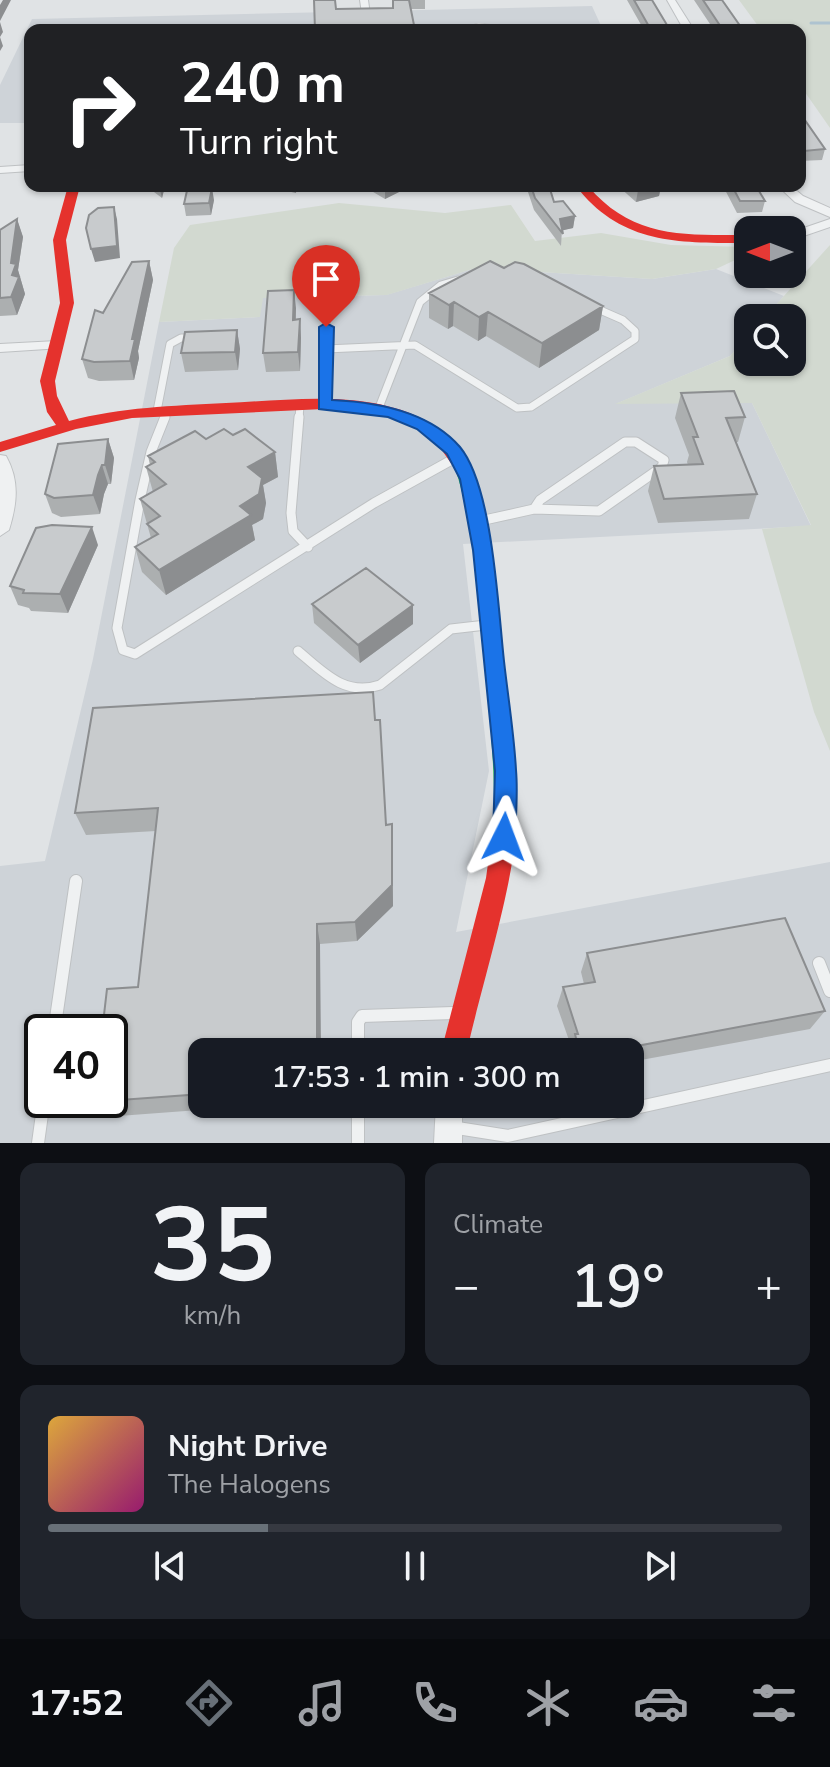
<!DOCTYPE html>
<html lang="en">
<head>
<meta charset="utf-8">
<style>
	:root { --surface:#171b24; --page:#20242c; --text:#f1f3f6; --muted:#9ea1a6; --line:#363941; --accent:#687078 }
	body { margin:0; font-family:"Nunito Sans",sans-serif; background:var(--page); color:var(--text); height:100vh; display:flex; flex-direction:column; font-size:30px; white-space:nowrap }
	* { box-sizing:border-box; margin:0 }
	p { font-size:26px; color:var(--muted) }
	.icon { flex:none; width:44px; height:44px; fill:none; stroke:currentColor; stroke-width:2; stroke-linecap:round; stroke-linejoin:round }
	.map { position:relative; height:1143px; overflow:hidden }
	.sheet { display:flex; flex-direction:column; gap:20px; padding:20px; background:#0d0f14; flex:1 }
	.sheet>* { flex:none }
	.top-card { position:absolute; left:24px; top:24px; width:782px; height:168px; border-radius:16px; box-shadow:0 2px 6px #0004; background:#202124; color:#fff; overflow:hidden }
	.needle { width:52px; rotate:270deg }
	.fabs { position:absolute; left:734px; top:216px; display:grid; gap:16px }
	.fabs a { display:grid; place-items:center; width:72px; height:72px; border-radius:16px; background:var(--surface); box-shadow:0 2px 6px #0004; font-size:40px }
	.speed { position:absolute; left:24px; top:1014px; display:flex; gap:16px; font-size:40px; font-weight:700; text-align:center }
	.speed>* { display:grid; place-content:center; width:104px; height:104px; border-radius:50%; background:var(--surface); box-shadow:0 2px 6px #0004; line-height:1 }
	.speed .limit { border:4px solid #111; border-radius:12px; background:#fff; color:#111 }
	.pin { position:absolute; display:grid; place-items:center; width:68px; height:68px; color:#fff; margin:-82px -34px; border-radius:50% 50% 50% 0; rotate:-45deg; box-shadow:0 0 8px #0007 }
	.pin .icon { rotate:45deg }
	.me { position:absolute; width:88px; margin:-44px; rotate:3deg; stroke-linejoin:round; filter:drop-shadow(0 0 6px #0008) }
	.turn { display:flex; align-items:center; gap:28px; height:168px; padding:0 24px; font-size:36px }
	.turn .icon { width:104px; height:104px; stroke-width:2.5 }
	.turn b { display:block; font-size:56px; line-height:68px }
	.big { font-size:60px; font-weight:600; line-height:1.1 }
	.sheet .card { flex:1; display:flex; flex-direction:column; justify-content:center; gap:12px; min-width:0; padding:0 28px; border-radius:16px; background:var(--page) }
	.sheet .dial { align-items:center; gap:0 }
	.dial b { font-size:104px; line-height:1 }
	.song { display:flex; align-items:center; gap:24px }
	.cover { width:96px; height:96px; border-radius:12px; background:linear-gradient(135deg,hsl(40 70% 55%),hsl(320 70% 35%)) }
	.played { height:8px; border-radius:4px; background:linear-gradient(90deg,var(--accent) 30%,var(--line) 30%) }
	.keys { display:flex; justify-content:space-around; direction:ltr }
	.heat { display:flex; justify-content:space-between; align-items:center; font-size:44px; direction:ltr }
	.sheet .tiles { flex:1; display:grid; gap:20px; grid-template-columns:1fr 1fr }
	.card:last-child { grid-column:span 2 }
	.trip { position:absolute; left:188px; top:1038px; width:456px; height:80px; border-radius:16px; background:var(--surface); box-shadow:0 2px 6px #0004; font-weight:600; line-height:80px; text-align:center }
	.dock { display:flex; height:128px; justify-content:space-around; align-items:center; background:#090b0e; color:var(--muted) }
	.dock .icon { width:56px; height:56px }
	.dock .active { color:var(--accent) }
	.dock b { font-size:36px; color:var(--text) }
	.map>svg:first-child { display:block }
	.built { fill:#ced3d8; fill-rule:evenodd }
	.green { fill:#d2d9d0 }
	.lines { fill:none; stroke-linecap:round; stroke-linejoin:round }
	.stream { stroke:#aec3d0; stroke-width:3 }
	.lane-far3-casing { stroke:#bec1c3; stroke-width:6 }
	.lane-far2-casing { stroke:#bec1c3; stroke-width:9 }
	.lane-far1-casing { stroke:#bec1c3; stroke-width:11 }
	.lane-casing { stroke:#bec1c3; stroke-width:14 }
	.street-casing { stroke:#bec1c3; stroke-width:2 }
	.lane-far3 { stroke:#eff1f2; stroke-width:5 }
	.lane-far2 { stroke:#eff1f2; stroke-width:7 }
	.lane-far1 { stroke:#eff1f2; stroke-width:9 }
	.lane { stroke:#eff1f2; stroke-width:12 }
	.street { fill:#eff1f2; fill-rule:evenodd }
	.fast { fill:#30b455; fill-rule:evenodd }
	.jam { fill:#e5322d; fill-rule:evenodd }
	.wall { fill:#acafb0 }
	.shaded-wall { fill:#8c8e90 }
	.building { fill:#c8cbcd; stroke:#8c8e90; stroke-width:2 }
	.route { fill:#1a73e8; stroke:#114b97; stroke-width:2 }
</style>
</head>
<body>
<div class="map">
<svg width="830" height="1143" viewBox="0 0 830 1143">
	<rect width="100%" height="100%" fill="#e0e3e5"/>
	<path class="built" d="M592,6l11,24h-573v93h-30v-38l32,-66z
		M476,268l176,11 64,-10 68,27 -20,22h-16v18l-18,20 -112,47h134l59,123 -348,18 26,227 -33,161 374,-70v281h-830v-277l45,-5 48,-202 66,-337 100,-5 3,-19 124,-3zM42,1032h68v68h-68zM202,1052h428v52h-428z"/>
	<path class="green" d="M739,0h91v128l-30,-43v-55h-39z
		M339,203l106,10 66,-8 24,36 66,-8 70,12 77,2v7l-32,15 -64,10 -176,-11 -89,27 -124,3 -3,19 -101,5 15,-74 16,-23z
		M830,245v506l-16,-39 -52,-183 49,-4 -59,-122 -137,1 115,-48 18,-20v26h44v-44h-28z"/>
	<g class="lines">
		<path class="stream" d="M811,23h19"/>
		<g class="lane-far3-casing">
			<path id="lane-far3" d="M459,30l20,-4 47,4"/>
		</g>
		<g class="lane-far2-casing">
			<path id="lane-far2" d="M326,349l89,-4 102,63 14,-1 104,-68v-8l-12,-11 -32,-14
				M324,405l3,-99
				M378,410l42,-108 21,-17 17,-5
				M157,411l13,-67 11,-6h15
				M164,419l3,-8
				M299,419l1,-14"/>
		</g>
		<g class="lane-far1-casing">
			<path id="lane-far1" d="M165,417l-14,35 -11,48 -23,128 6,22 12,4 239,-151 83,-46
				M299,417l-8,96 2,18 15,16
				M625,442h11l28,18 -2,7 -63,44 -65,-2 6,-9z
				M480,521l54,-12
				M298,651c25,21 47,46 82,34l71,-56 35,-4"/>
		</g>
		<g class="lane-casing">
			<path id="lane" d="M819,963l11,28
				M54,1032l22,-151
				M358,1052v-30l4,-6 91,-3
				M358,1104v39
				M451,1127l57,9 322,-71
				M38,1143l6,-43"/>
		</g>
		<g class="street-casing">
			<path id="street" d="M360,0h8l3,22 -8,-2z
				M667,0h8l19,30h-10z
				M30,165v6l-30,2v-6z
				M778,186h13l12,10 27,12v9l-35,-15z
				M830,219v8l-38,13v-8z
				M57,341l5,1v6l-62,4v-8z
				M0,455l6,1c14,25 11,48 3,74l-9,6z
				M436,1104h26v39h-28z"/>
		</g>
		<use href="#lane-far3" class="lane-far3"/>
		<use href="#lane-far2" class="lane-far2"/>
		<use href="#lane-far1" class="lane-far1"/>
		<use href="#lane" class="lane"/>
		<use href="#street" class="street"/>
		<path class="fast" d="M463,462l8,6 12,41 11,63 20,179 2,69 -3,7 -8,3 -8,-3 -3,-7c1,-62 -6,-122 -12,-183 -6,-58 -9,-114 -27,-169z"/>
		<path class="jam" d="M68,186h12l-14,54 8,63 -19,78 2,15 12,25c53,-14 103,-15 157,-18 65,-3 140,-14 199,17 21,11 34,29 46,48l-2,4h-12l-18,-26 -24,-19 -28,-10 -63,-8 -192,9 -56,11 -76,23v-10l56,-17 -9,-13 -7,-31 20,-78 -7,-63z
			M576,186h12c45,53 96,49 160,49v8c-68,0 -127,2 -172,-57z
			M505,810l8,3c14,32 -38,194 -46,239h-26l45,-174 8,-58 3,-7z"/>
	</g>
	<path class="wall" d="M392,0h33v9h-89l56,-1z
		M627,0h25l18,30h-26z
		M694,0h28l21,30h-29z
		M800,113l25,36 -3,11 -22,1z
		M146,186h19l-3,12z
		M272,186h32l-9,7 -22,-6z
		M363,186h48l-26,13z
		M526,186h23l5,16 21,14 -2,12 -11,2 -1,16 -27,-36z
		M618,186h43l-2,10 -23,6z
		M723,186h33l9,15 -3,11 -25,1z
		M214,200l-3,15 -25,1 -2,-12z
		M17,219l6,18 -5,33 7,24 -8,21 -17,1v-86z
		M149,261l4,19 -15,71 1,7 -5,22 -35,1 -11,-3 -6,-19 21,-46z
		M504,268l99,38 -4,24 -60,38 -53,-32 -8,5 -25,-15 -5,3 -19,-11v-25z
		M296,308v12l4,-1 1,19 -1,33 -34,1 -3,-19z
		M237,330l3,19 -2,21 -53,2 -4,-19z
		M681,393l64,24 -7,25h-2l21,52 -8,25 -91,4 -10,-32 6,-25 34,-1 -1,-3 2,-7 -14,-37z
		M233,435l42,17 3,25 -15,8 3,18 -3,16 -11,6 3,15 -89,55 -24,-23 -7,-25 16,-9 -11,-39 13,-7 -7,-25 4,-2 -2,-9 58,-17z
		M108,439l6,19 -3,26h-3l-4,10 -4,20 -39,3 -9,-4 -7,-19z
		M98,545l-30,68 -37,-2 -2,-3 -11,-3 -8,-19z
		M312,604l101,20 -53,39 -46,-40z
		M375,720l11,105 6,-1 1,82 -36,35 -37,3 -118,108v52h77l-174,13 -12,-15 45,-115 18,-156 -70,4 -11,-22z
		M587,953l238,58 -15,18 -180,33v-10h-61l2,-6 -14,-40 6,-19 21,-3 -3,-12z"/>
	<path class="shaded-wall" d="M3,0h8l-11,21v-16z
		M0,22l3,10 -3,5 3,9 -3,5z
		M159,186h6l-3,12z
		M294,186h10l-9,7z
		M385,186h26l-26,13z
		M654,186h7l-2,10 -23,6 2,-12z
		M212,188l2,12 -3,15 -2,-12z
		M114,207l3,12 3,39 -25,4 -4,-13z
		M575,216l-2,12 -13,3v-12z
		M17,219l6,18 -5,33 7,24 -8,21 -6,-18 1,-22 -1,-12z
		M149,261l4,19 -15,71 1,7 -5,22 -4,-19 2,-22z
		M294,290l2,18 -1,30 -2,-18z
		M454,302l-1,24 -5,3 1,-24z
		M603,306l-4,24 -60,38 3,-25z
		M488,312l-2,24 -8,5 1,-24z
		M300,319l1,19 -1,33 -2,-19z
		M237,330l3,19 -2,21 -3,-18z
		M108,439l6,19 -3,26 -6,-19z
		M275,452l3,25 -15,8 3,18 -3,16 -11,6 3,15 -89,55 -7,-25 81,-64 8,-39z
		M102,465l6,19 -4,10 -4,20 -7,-19 5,-20z
		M92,527l6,18 -30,68 -8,-19z
		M413,605v19l-53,39 -2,-18z
		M392,824l1,82 -36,35 -2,-19z
		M317,924l3,20 1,108h-4z"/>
	<path class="building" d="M314,0h21l1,9 57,-1v-8h16l6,30h-100z
		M634,0h18l18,30h-19z
		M703,0h19l21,30h-20z
		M800,113l25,36 -21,2 -4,-6z
		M188,186l24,2 -3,15 -25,1z
		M531,186h18l5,16 9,-1 12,15 -15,3 3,15 -28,-36z
		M634,186h20l-16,4z
		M732,186h24l9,15h-25z
		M114,207l3,39 -26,3 -5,-21 3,-13 9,-7z
		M17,219l-6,44 5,1 -4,11 7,2 -8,20 -11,1v-68z
		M149,261l-17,78h3l-5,22 -36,1 -12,-3 13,-49 8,3 29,-51z
		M490,261l14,7 11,-6 9,2 79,42 -61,37 -54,-31 -9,5 -25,-15 -5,3 -20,-12z
		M294,290l-1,30 7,-1 -2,33 -35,1 5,-62z
		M237,330l-2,22 -54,1 4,-21z
		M734,391l11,26 -19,1 31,76 -93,5 -10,-33 49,-2 -10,-27h5l-17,-44z
		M224,429l9,6 12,-6 30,23 -27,15 14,11 -3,16 -19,12 11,9 -92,55 -24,-23 23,-13 -11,-10 13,-8 -20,-17 26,-15 -20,-17 9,-5 -7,-6 47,-25 11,8z
		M108,439l-3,26h-3l-4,10 -5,20 -39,3 -9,-4 13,-50z
		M52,525l40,2 -32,67 -37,-1 1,-3 -14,-4 26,-58z
		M366,568l47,37 -55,40 -46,-41z
		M373,692l2,28h5l6,105 6,-1v61l-37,37 -38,2v128h-115v42l-109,8v-2h17v-68h-8l5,-43 31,-2 20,-179 -83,5 18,-105z
		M785,918l40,93 -210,39 -1,-5 -35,6 -4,-17h3l-15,-47 32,-5 -8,-29z"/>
	<path class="route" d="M326,323l8,4 -2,73c45,2 97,11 128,47 33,40 38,161 44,214 4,36 10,72 12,109 2,22 0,45 -1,67l-3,7 -8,3 -8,-3 -3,-7 2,-66 -22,-221 -13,-71 -13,-25 -30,-25 -29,-12 -69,-8v-82z"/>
</svg>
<div class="fabs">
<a><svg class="needle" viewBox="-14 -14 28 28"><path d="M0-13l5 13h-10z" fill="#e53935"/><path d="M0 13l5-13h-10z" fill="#9ea1a6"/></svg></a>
<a><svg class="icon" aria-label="search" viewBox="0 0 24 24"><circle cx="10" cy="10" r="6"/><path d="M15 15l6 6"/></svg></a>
</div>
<div class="speed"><div class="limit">40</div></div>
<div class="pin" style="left:326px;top:327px;background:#d93025"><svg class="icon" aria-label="arrive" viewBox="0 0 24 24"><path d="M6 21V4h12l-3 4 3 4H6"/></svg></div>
<svg class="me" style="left:504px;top:837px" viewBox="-20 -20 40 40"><path d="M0-17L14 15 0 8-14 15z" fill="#1a73e8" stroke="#fff" stroke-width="4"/></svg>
<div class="trip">17:53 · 1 min · 300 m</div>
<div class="top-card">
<div class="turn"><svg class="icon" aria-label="right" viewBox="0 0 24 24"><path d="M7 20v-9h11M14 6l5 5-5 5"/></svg><div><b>240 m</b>Turn right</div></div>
</div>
</div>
<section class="sheet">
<div class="tiles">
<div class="card dial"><b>35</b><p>km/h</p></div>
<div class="card"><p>Climate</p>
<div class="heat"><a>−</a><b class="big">19°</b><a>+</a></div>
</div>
<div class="card">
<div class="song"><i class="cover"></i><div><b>Night Drive</b><p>The Halogens</p></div></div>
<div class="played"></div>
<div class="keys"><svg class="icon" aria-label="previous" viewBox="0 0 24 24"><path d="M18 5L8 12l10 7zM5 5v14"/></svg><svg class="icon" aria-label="pause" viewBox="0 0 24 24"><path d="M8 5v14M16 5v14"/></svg><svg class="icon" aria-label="next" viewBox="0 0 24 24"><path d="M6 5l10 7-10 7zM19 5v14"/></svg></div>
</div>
</div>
</section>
<nav class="dock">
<b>17:52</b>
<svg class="icon active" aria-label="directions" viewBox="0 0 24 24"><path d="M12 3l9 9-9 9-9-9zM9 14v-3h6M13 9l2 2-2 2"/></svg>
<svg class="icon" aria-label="music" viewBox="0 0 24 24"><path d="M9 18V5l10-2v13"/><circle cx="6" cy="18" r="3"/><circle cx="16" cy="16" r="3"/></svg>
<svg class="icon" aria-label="phone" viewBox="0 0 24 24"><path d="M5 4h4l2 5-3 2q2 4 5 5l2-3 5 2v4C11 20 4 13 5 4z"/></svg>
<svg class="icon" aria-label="climate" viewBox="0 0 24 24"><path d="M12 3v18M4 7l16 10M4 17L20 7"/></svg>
<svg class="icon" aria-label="car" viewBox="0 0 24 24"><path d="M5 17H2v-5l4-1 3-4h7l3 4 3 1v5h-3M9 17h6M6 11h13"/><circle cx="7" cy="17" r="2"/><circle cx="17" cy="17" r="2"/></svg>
<svg class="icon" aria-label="filters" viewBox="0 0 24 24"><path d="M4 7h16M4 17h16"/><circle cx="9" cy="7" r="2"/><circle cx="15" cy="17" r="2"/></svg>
</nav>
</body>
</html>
